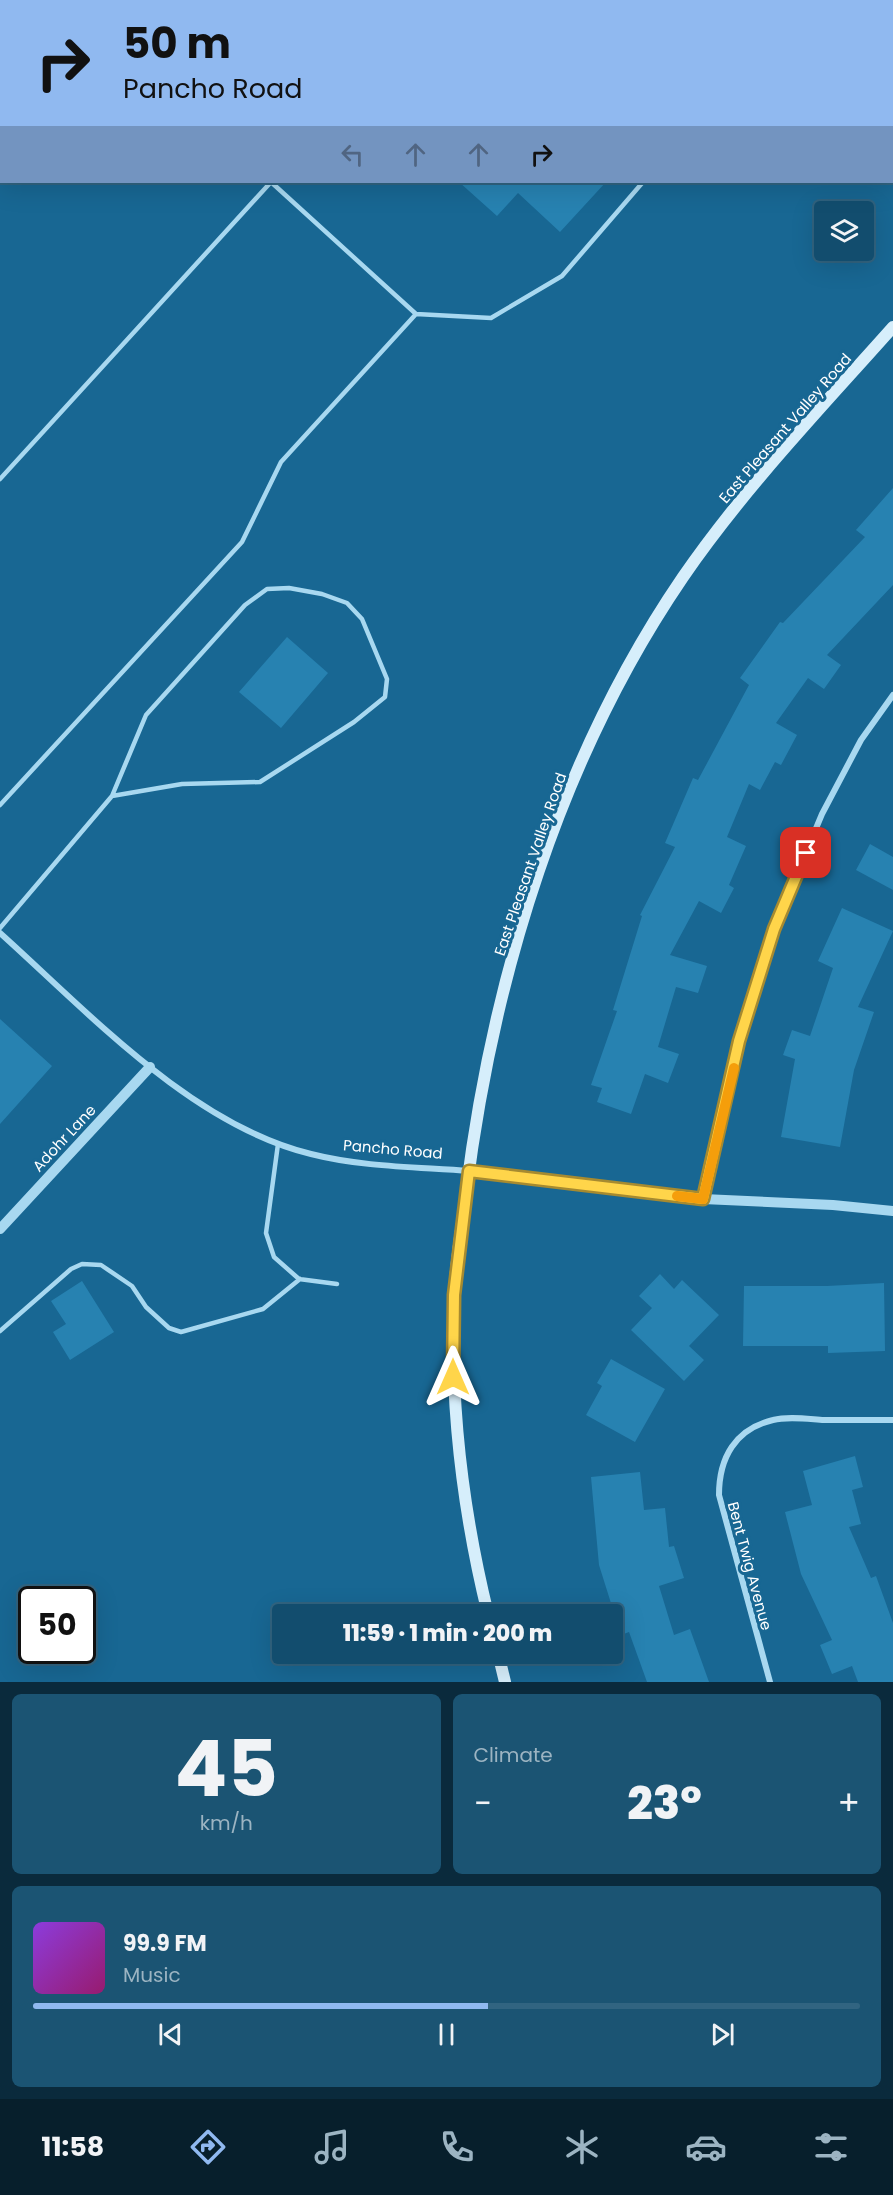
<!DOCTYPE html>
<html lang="en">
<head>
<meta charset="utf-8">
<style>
	:root { --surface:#124d6e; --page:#1b5473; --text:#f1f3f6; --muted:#9cb4c2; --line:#316481; --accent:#90b9f0 }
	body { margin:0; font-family:Poppins,sans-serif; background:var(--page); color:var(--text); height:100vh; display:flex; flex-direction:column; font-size:22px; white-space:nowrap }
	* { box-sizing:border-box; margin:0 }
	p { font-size:20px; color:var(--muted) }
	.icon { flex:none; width:33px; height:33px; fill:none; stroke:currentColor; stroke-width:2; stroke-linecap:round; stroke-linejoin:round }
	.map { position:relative; height:1682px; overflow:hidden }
	.details { display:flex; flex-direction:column; gap:12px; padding:12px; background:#0a2a3c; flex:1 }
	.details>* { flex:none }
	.hud { position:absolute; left:0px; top:0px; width:894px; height:183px; box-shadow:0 6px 24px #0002,0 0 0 2px var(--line); background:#90b9f0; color:#111; overflow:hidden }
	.buttons { position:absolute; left:814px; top:201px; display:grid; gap:12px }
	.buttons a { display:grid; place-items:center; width:60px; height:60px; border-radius:6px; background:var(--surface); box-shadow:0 6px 24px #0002,0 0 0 2px var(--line); font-size:30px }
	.speed { position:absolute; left:18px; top:1586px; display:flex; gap:12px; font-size:30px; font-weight:700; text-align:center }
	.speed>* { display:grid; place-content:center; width:78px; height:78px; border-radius:50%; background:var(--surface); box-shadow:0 6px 24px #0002,0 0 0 2px var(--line); line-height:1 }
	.speed .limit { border:3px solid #111; border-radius:9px; background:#fff; color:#111 }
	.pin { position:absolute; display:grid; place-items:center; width:51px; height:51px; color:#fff; margin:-26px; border-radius:12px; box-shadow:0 3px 9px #0006 }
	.me { position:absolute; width:66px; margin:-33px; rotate:0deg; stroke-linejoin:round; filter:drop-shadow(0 0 4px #0008) }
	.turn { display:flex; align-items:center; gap:21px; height:126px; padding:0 24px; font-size:27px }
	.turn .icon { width:78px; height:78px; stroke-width:2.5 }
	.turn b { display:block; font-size:42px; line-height:51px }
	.lanes { display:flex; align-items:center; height:57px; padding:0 24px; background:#0003; justify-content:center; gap:30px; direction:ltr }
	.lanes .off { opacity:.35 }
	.big { font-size:45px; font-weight:800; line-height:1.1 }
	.details .widget { flex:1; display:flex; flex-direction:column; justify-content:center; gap:9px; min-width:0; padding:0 21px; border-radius:9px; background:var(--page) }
	.details .dial { align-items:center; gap:0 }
	.dial b { font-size:78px; line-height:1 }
	.song { display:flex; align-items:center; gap:18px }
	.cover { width:72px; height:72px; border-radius:9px; background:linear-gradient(135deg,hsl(270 70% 55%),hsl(320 70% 35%)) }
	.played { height:6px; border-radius:3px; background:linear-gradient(90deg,var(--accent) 55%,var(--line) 55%) }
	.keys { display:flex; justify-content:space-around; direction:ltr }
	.heat { display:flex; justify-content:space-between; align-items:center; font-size:33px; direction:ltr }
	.details .tiles { flex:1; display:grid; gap:12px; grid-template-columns:1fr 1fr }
	.widget:last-child { grid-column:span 2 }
	.trip { position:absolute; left:272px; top:1604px; width:351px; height:60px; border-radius:6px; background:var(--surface); box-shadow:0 6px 24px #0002,0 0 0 2px var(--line); font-weight:800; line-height:60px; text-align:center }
	.dock { display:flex; height:96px; justify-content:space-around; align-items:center; background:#071f2c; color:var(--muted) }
	.dock .icon { width:42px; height:42px }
	.dock .current { color:var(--accent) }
	.dock b { font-size:27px; color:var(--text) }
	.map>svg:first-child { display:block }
	.building { fill:#2782b1 }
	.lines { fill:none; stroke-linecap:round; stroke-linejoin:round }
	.service { stroke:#a8d8f0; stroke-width:4.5 }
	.minor { stroke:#a8d8f0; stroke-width:6 }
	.tertiary { stroke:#a8d8f0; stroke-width:10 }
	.secondary { stroke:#d6eefb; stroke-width:12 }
	.route-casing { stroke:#a68a30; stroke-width:15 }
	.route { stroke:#ffd54a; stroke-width:10 }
	.slow { stroke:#f59e0b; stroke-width:10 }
	.labels { text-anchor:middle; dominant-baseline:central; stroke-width:6; stroke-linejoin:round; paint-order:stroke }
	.street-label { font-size:15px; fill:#fff; stroke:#186793 }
</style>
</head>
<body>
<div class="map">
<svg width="893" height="1682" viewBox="0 0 893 1682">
	<rect width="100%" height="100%" fill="#186793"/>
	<path class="building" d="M459,182h147l-46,50 -42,-39 -21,23z
		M893,488v97l-66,70 14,10 -17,24 -16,-11 -32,45 21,12 -16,30 -6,-3 -15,28 -11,-6 -22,53 19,9 -17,39 5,3 -13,25 -22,-12 -29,54 37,11 -9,27 -22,-6 -18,60 21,7 -11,29 -23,-9 -14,40 -34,-12 5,-14 -11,-3 26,-74 -4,-1 29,-94 -2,-1 35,-68 -10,-4 28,-65 5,2 51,-95 -9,-7 40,-56 3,1 82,-86 -9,-7z
		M287,637l41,36 -47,55 -42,-36z
		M870,844l23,13v33l-37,-20z
		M842,908l51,23 -35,76 16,5 -20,58 -14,77 -59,-10 14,-78 -12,-4 9,-25 18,6 23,-68 -15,-7z
		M0,1019l52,47 -52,58z
		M660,1274l14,15 8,-9 37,35 -30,31 15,14 -20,21 -53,-51 21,-22 -13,-12z
		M82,1281l32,51 -44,28 -17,-28 13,-8 -15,-23z
		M884,1283l1,68 -57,2v-7h-85l1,-60h83z
		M611,1359l54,30 -30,53 -49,-27 16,-29 -5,-3z
		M855,1456l8,31 -11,3 9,34 -12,3 22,51 5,-2 17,47v59h-35l-6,-16 -20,8 -12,-29 12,-5 -31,-66 -16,-62 27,-7 -9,-34z
		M640,1472l4,38 21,-2 4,39 5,-1 10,32 -25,8 15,49 16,-6 19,53h-62l-18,-50 -8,3 -22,-70 -8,-88z"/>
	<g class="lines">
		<path class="service" d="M428,2l2,-2
			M750,2v-2
			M892,76h1
			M0,479l271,-297 145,132 75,4 71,-42 81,-94
			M0,805l242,-263 39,-80 135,-148
			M0,928l112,-132 34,-81 99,-110 22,-16 22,-1 33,6 25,9 15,16 25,60 -2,18 -31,25 -94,60 -78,2 -70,12
			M278,1144l-12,89 8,24 25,22 38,5
			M0,1331l71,-62 11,-5 19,1 31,21 14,21 23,21 12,4 82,-23 37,-30"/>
		<path class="minor" d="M0,933c89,80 192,192 311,221 51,13 106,13 158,17
			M703,1199l36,-158 35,-112 48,-115 39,-74 32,-45
			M770,1682l-51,-187c0,-37 16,-66 54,-75 15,-4 35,-1 51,0 23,0 46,0 69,0"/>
		<path class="tertiary" d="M469,1171l234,28 130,6 60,6
			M0,1229l150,-162"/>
		<path class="secondary" d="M488,1614c-25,-102 -38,-211 -34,-316 1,-35 8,-71 12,-105 27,-216 94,-436 217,-616 62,-90 138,-169 210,-250
			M498,1653l7,29"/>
	</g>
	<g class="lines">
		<g class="route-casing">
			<path id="route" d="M453,1377l1,-82 15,-124 234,28 36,-158 35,-112 32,-76"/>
		</g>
		<use href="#route" class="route"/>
		<path class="slow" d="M677,1196l26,3 31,-131"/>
	</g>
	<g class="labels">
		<g class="street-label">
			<text transform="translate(785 428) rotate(-49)">East Pleasant Valley Road</text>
			<text transform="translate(530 864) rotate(-71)">East Pleasant Valley Road</text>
			<text transform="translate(64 1138) rotate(-47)">Adohr Lane</text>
			<text transform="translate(393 1149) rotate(5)">Pancho Road</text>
			<text transform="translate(750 1566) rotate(75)">Bent Twig Avenue</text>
		</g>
	</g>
</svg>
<div class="buttons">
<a><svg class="icon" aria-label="layers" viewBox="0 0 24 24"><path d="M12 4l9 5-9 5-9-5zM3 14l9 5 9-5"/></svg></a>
</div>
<div class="speed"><div class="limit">50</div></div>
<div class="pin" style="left:806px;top:853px;background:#d93025"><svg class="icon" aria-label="arrive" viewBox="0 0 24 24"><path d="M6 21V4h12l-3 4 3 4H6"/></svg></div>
<svg class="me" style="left:453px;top:1377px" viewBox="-20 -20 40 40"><path d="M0-17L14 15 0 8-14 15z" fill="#ffd54a" stroke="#fff" stroke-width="4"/></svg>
<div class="trip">11:59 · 1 min · 200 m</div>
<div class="hud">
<div class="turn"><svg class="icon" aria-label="right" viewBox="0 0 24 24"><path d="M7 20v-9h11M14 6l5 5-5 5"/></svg><div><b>50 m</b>Pancho Road</div></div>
<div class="lanes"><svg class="icon off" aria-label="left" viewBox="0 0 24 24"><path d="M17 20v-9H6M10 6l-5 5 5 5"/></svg><svg class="icon off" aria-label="ahead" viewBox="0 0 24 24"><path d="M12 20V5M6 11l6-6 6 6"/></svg><svg class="icon off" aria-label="ahead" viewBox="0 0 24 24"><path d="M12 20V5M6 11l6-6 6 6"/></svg><svg class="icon" aria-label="right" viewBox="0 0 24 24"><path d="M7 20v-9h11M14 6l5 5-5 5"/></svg></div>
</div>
</div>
<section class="details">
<div class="tiles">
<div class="widget dial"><b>45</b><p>km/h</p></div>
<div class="widget"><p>Climate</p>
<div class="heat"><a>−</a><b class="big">23°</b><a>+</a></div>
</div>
<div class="widget">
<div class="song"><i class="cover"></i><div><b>99.9 FM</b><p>Music</p></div></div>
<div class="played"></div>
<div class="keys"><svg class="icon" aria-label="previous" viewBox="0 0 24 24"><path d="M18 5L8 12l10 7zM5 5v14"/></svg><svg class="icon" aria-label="pause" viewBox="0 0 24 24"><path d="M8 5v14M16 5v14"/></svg><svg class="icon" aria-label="next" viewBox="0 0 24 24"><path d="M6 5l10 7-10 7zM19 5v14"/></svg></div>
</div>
</div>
</section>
<nav class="dock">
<b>11:58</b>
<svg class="icon current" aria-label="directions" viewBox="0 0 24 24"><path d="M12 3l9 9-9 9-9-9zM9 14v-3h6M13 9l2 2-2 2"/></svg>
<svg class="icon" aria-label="music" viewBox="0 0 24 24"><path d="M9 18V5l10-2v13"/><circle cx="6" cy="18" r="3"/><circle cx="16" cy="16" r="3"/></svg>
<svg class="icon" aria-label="phone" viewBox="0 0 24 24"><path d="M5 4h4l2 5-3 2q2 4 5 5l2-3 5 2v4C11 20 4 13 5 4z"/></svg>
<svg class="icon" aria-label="climate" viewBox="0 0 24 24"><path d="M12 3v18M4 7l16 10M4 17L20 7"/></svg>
<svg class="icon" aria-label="car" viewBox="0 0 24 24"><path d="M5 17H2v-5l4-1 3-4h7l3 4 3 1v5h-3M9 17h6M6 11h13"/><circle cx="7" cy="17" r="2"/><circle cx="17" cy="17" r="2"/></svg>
<svg class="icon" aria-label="filters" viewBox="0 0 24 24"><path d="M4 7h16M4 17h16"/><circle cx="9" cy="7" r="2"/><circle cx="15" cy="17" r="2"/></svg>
</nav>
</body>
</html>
